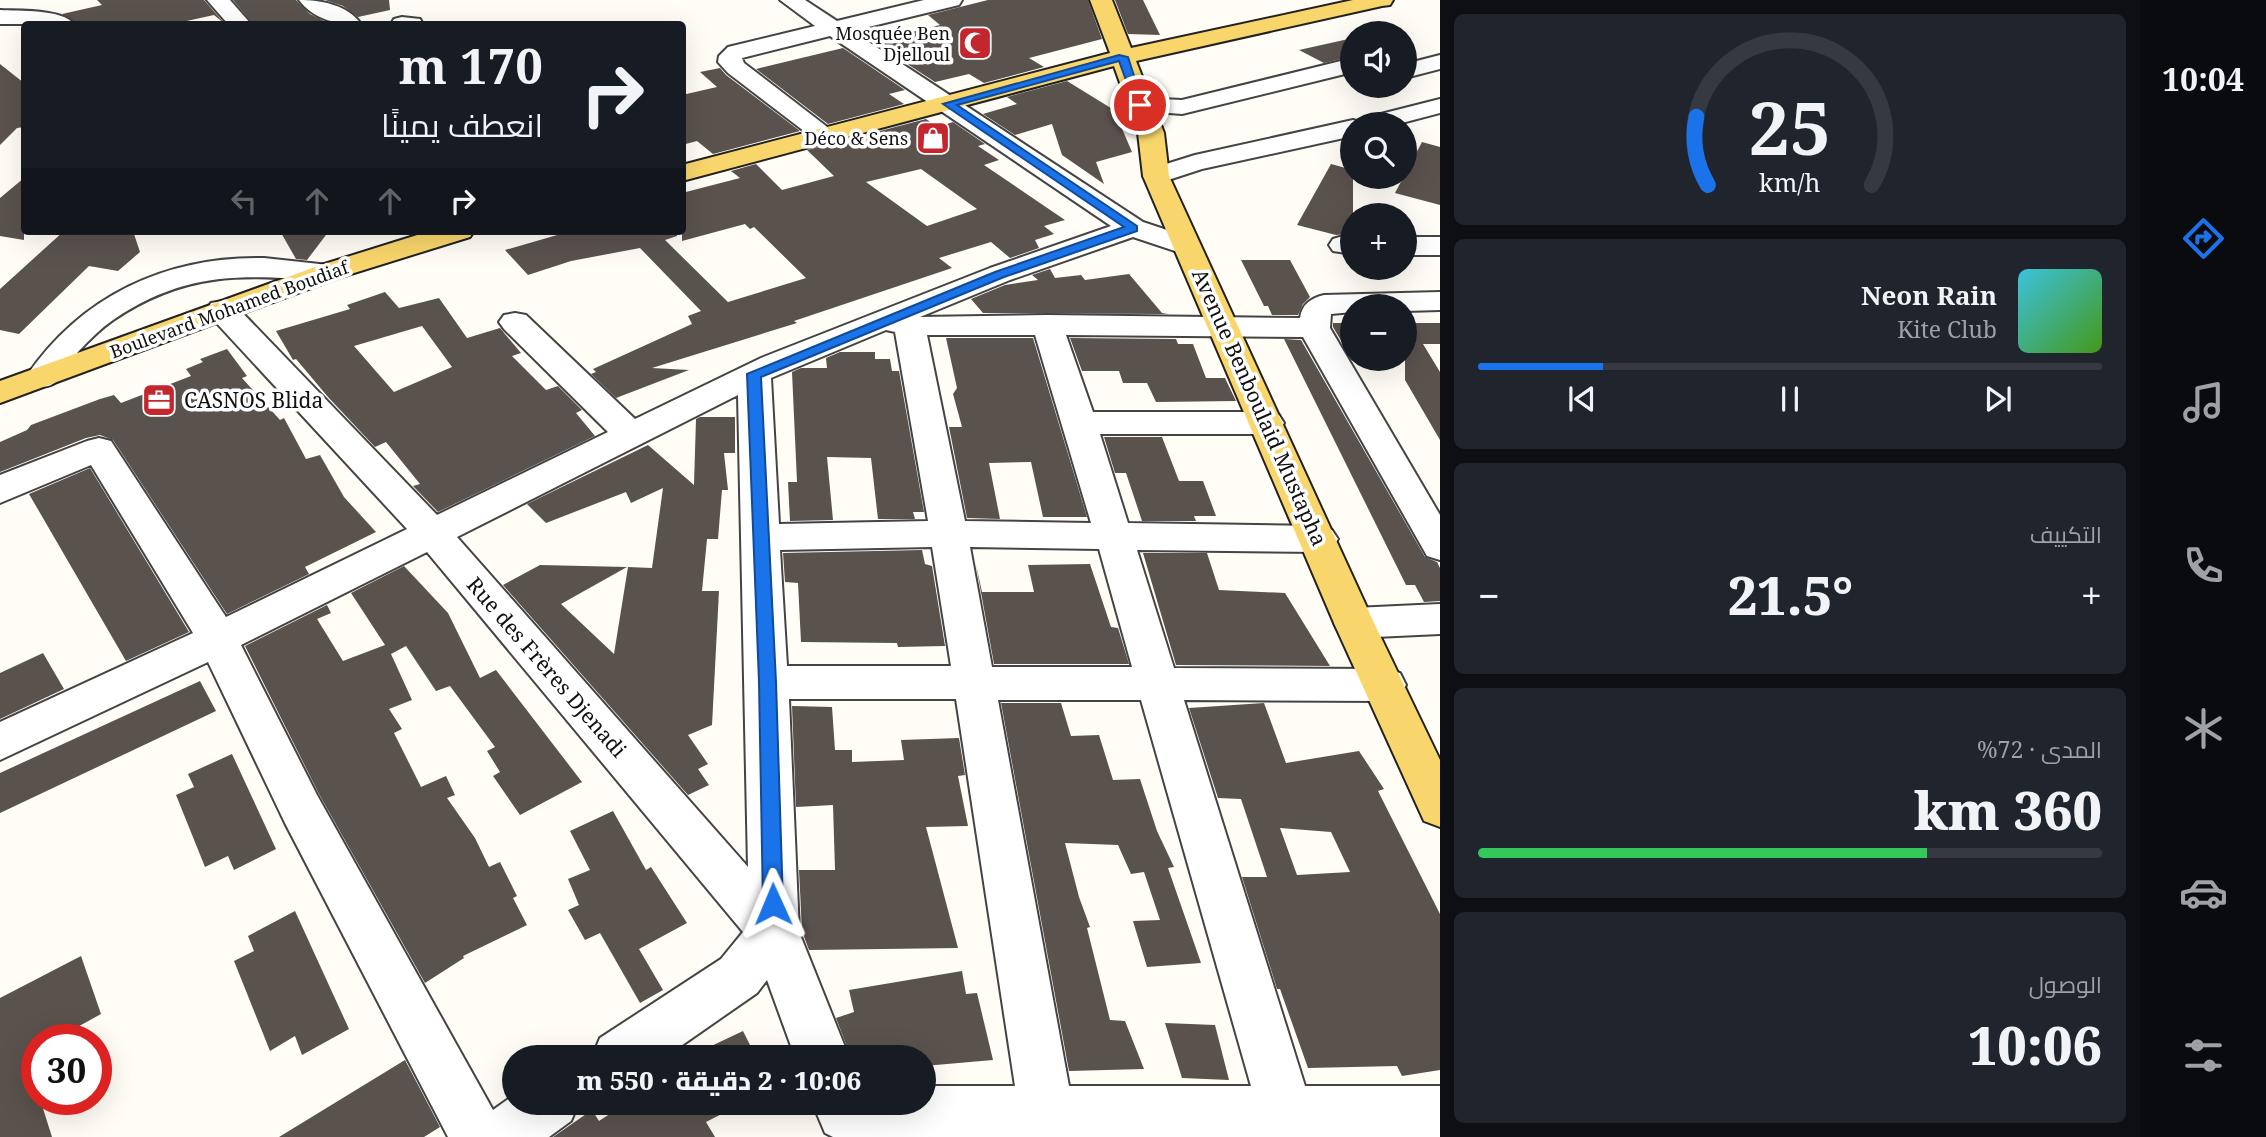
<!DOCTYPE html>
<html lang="ar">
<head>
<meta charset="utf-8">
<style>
	:root { --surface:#171b24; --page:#20242c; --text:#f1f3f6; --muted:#9ea1a6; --line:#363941; --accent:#1a73e8 }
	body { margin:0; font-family:"Noto Serif",Cairo,serif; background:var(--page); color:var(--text); direction:rtl; height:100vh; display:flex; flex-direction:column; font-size:26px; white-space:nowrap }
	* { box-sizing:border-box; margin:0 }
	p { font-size:23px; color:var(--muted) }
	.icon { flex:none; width:38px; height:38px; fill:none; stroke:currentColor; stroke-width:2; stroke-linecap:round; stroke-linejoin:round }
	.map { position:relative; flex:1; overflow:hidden; direction:ltr }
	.side { display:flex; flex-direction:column; gap:14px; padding:14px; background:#0d0f14; width:700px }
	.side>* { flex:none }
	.top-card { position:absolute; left:21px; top:21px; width:665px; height:214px; border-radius:7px; box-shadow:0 7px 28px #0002; direction:rtl; background:#171b24; color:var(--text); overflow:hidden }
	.tools { position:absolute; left:1340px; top:21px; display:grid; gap:14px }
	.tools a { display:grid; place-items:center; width:77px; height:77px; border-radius:50%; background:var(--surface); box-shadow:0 7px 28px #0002; font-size:35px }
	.speed { position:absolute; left:21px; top:1024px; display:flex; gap:14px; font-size:35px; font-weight:700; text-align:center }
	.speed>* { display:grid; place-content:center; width:91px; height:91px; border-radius:50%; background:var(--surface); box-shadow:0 7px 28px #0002; line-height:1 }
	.speed .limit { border:10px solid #d22; background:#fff; color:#111 }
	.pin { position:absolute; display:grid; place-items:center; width:60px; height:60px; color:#fff; margin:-30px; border:4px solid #fff; border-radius:50%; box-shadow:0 2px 7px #0007 }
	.me { position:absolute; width:77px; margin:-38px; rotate:359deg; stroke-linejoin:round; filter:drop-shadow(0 0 5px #0008) }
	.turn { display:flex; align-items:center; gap:24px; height:147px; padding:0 28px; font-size:32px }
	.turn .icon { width:91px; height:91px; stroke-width:2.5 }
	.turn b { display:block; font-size:49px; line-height:60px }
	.lanes { display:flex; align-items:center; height:66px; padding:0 28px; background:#0003; justify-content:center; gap:35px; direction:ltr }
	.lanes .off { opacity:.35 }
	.big { font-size:52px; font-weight:800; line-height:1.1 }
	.side .widget { flex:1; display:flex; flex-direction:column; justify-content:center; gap:10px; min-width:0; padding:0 24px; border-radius:10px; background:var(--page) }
	.side .dial { align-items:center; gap:0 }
	.dial svg { height:182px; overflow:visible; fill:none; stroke:var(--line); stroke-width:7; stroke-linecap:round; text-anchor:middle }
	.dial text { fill:var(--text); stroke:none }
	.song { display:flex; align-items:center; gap:21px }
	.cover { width:84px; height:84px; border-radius:10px; background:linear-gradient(135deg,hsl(190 70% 55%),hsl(100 70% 35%)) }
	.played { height:7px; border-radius:4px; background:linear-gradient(90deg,var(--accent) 20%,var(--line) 20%) }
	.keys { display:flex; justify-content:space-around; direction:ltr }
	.heat { display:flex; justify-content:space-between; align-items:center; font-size:38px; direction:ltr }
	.charge { height:10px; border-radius:5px; background:linear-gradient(90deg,#34c759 72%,var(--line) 0) }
	.trip { position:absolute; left:502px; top:1045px; width:434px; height:70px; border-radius:35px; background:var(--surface); box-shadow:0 7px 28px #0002; font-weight:800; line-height:70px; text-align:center; direction:rtl }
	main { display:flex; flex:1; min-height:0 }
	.tabs { display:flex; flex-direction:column; width:126px; justify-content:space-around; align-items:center; background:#090b0e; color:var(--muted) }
	.tabs .icon { width:49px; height:49px }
	.tabs .on { color:var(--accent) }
	.tabs b { font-size:32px; color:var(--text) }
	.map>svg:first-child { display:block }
	.building { fill:#5a524d; fill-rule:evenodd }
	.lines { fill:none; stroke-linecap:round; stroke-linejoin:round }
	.minor-casing { stroke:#444; stroke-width:4 }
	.major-casing { stroke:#222; stroke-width:4 }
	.minor { fill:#fff; fill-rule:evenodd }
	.major { fill:#f9d66b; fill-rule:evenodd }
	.route { fill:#1a73e8; stroke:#114b97; stroke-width:2 }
	.labels { text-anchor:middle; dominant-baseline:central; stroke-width:7; stroke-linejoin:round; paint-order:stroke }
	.far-poi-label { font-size:18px; fill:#111; stroke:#fff; text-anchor:end }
	.far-street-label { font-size:18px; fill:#111; stroke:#fff }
	.poi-label { font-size:21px; fill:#111; stroke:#fff; text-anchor:start }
	.street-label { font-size:21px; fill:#111; stroke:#fff }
</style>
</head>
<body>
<main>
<nav class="tabs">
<b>10:04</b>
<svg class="icon on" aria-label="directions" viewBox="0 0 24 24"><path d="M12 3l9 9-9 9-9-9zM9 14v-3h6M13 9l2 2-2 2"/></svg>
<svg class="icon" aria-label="music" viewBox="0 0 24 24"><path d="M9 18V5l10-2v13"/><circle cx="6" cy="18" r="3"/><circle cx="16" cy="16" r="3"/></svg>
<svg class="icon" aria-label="phone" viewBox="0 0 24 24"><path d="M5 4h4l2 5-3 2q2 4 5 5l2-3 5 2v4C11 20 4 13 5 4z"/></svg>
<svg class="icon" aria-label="climate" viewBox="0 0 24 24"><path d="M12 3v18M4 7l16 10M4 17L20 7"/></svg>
<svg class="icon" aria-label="car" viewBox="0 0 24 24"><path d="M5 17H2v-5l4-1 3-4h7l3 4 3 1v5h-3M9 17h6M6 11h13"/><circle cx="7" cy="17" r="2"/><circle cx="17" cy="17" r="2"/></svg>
<svg class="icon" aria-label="filters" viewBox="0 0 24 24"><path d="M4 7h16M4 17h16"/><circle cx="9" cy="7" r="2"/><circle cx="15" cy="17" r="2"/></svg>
</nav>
<section class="side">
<div class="widget dial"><svg viewBox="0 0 100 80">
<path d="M14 69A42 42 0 1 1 86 69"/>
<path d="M14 69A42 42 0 0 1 9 39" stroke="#1a73e8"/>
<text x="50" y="56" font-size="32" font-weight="700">25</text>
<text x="50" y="72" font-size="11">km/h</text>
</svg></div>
<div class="widget">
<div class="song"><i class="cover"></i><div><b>Neon Rain</b><p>Kite Club</p></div></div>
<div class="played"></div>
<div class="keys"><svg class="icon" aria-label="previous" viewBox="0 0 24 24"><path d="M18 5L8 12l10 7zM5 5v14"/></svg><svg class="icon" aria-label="pause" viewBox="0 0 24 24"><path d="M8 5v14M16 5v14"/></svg><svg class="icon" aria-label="next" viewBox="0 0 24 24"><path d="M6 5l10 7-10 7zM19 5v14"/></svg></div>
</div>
<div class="widget"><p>التكييف</p>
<div class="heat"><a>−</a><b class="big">21.5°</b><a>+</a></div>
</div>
<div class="widget"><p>المدى · 72%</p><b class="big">360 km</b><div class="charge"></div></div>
<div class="widget"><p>الوصول</p><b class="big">10:06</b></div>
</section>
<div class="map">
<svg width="1440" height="1137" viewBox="0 0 1440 1137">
	<rect width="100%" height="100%" fill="#fffdf5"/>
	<path class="building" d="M97,0h107l21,24 -11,-9 -41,9h-97l-14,-10 40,-9z
		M233,0h63l14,14 18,9 -75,1z
		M325,0h64l1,10 -32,7 -15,-11z
		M988,0h100l14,39 -73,19 15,9 -60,16 -15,-9 -34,8 -63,-41 68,-16 -12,-10z
		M1115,0h28l17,35 -32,-1z
		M1353,38v18l-29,7 -25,-13z
		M843,48l62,42 -16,4 15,10 -76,20 -72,-55z
		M0,64l24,19v44l-7,1 -17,17z
		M720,68l6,7 74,56 -87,23 -16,-13 -15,4v-50l35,-8 -17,-15z
		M1067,81l47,29 18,42 -36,10 8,22 -42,-29 -10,-31 -37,11 -32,-21 34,-10 -10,-7z
		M926,119l12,8 15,-5 32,22 -7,2 21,14 -15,5 81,55 -21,6 10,8 -19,6 4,8 -29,10 -19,-16 -52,16 13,10 -158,53 3,2 -145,45 37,2 -73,28 -25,-24 5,-2 -3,-3 99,-45 -4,-8 13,-5 -61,-63 -69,13 -43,14 -23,-25 66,-19h106v5l-12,4 63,62 78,-24 -52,-51 -4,2 -5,-5 -63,17v-48l58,-15 -9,-7 25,-7 26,26 52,-14 -27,-26zM921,169l56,40 -50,17 -61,-44z
		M1422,142l18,5v58l-45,-12z
		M1331,164l22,6v63l-17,2 -39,-10z
		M24,178v62l-24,-4v-38z
		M64,231h69l7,21 -22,19 -29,-5 -70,68 -19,-4v-41z
		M280,231h49l-22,29 -11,-1z
		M1241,260h49l20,37 -7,7 -5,11h-26l-4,-9h-4z
		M1050,269l5,9 26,-3 4,5 44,-6 33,39 6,1 -185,-1 -12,-14 34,-14 33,-5 -6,-5z
		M385,292l14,16 40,-10 28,40 33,-10 21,25 -9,3 34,34 12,-4 24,24 -6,3 19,23 -157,76 -25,-26 7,-2 -34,-42 -11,5 -47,-50 -32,-38 -3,1 -17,-29 74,-22 -3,-4zM422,326l30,41 -58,25 -40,-46z
		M1405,316l5,7h30v21h-17l17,28v68l-35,-60z
		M1333,323h20v38l-20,-34z
		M946,338h87l54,179h-44l-12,-55 -42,1 11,56 -33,-1 -18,-91h13l-9,-33 4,-6z
		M1070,338l106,1 2,5h15l13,34h19l11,23 -80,1 -9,-19h-24l-4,-12h-37z
		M1284,339l17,1 124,217 12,5 3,6v33l-16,1 -9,-17h-9z
		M227,349l20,27 -5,2 38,42 4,-2 22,41 14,-4 24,42 32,35 -71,35 4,7 -82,40 -114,-174 -13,-5 -14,3 -86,34v-30l27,-12 4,-5 69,-26 14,-4 7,8 70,-27 -5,-7 17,-7 -3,-3z
		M840,352h35v7h15l2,12h7l25,141h-11l2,7h-37l-7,-61 -44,-1 6,63 -43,1 -2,-39h9l-5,-110 9,-4h26l-1,-10z
		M700,417h35v36h-11l4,37h-6l-4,49h-11l-5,52h17l-7,134 -24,10 20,29 -10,5 11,16 -21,10 -185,-210 37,-20 87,2 -66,37 53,50 14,-87 24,1 11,-80 -32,15 -5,-11 -80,31 -19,-19 121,-59 46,40 2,-66z
		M1104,437h58l17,44h24l13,35h-22l2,5h-54l-16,-48h-11z
		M90,468l99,164 -63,29 -97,-167z
		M922,550l3,14 7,2 13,80 -47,1 -1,-4 -96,-1 -3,-59 -13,-1 -2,-29z
		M1143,553h64l12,37 66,3 45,73 -154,-1z
		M1090,564l21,63 7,1 11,36h-135l-18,-99 6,27h52l-6,-27z
		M404,566l44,47 32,65 16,-8 86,112 -62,33 -27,-39 7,-4 -13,-21 8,-4 -45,-61 -14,5 -30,-45 -15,8 21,46 -23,9 13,20 -8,4 27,54 25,-11 9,19 -8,3 28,40 14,29 11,-5 17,34 -4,2 14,27 -64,31 1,2 -39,25 -106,-189 -74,-148 82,-41 4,8 -14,6 26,42 42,-16 -34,-52z
		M43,653l21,36 -64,30v-46z
		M200,681l16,30 -216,102v-40z
		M1001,703h60l10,33 28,-1 14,45 27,-1 17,52 17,36 -6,1 33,95 -54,4 -14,-46 27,-1 -16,-48 -13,2 -13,-29 -53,-2 14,54 11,30 -3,1 23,92 15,1 19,48 -75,2z
		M1264,703l22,60 73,-12 25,38 -6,2 62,123v156l-38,6 -5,-10 -89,2 -28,-79h-3l-35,-112h25l-26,-78 -23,-1 -29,-90zM1280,828l51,4 19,40 -53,3z
		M792,706l40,1 3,43h17v12l52,-2 -3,-20 58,-2 6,37 -7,1 10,50 -42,1 32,121 -149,2 -7,-19 -3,-61h36l-2,-65 -37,2z
		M232,754l44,95 -42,21 -6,-14 -23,11 -29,-72 18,-8 -6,-13z
		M613,811l33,59 5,-3 36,56 -48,26 24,41 -23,13 -40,-70 -15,7 -17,-30 11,-5 -11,-26 22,-9 -20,-39z
		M295,911l54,118 -47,26 -7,-19 -25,15 -36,-90 20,-10 -6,-15z
		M81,956l20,58 -47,26h-17v9l-11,5 11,35v10h3l12,38h-52v-139z
		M962,971l4,23 11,-1 16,67 -69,6v-9h-73l-15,-39 18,-6 -5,-22z
		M1165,1023l50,2 14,55 -47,-2z
		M743,1031l13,26h-68z
		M405,1060l35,67 -16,10h-145z
		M628,1102h117l-39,20 9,15h-162l39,-27 7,11z"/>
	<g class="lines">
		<g class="minor-casing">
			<path id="minor" d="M207,0h23l21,24h-23z
				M299,0c22,0 49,5 62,24 -22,2 -48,-5 -62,-24z
				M780,0h25l32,21 87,-21h38l-3,5 -107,26 291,191 54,18 4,6 -4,6 -10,3 -54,-18 -123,43 -90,37 127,-2 253,3c2,-14 11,-20 24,-23l116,-3v18l-35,1v-5h-52v6l-22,2 -1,14 110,187v45l-13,-4 -124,-219 -237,-2 27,77h174l12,3 5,8 -5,8 -12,3h-167l28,89 191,3 13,4 6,9 -6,9 -13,4 -182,-2 37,118 211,1 15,4 6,12 -6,12 -15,4 -201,-1 121,386h135v51h-607l-8,-4 -8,-19 4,-12h103v-16h91l-59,-387h-167l10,233 50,125h-54l-28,-77 -10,13 -92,64h-73l8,-19 121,-79 22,-27 -316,-380 -186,93 76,150 176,315 21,-15v7h65l-8,19 -22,16h-101l-163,-314 -77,-161 -208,98v-38l193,-89 -102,-168 -91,38v-28l87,-34 12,-3 12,3 115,176 181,-88 -196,-212 -4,-7 4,-7 11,-2 11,2 204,212 171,-83 -104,-103 -5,-7 5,-7 11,-2 11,2 109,104 126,-61 229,-90 121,-42 -281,-190 -88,22 2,5 95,73 -4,5 -9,3 -9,-3 -89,-68 -10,-11 1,-6 9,-9 87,-21zM886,330l9,2 33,189 -149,3 -8,-146zM927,335h108l56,188 -126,-2zM738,395l10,472 -291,-330zM932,547l19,119h-164l-7,-116zM970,547l129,2 33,118h-140zM998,700h143l110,386h-182z
				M0,10c18,1 63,-1 74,14h-74z
				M402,17l18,2 3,5h-32l3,-5z
				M1440,55v14l-35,9v-14z
				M1353,58v14l-171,42 -51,-4 -3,-5 3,-5 9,-2 42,2z
				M1440,99v14l-42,11h-45v12l-151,33 -46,15 -9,-2 -4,-6 4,-6 48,-15 158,-35 6,2 2,-3z
				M1343,236h10v18l-20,-3 -4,-6 4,-6z
				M1405,237h35v18h-35z
				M264,258l74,8 5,6 -5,6 -10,3c-84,-6 -141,-11 -215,39 -13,9 -24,20 -35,32 -7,10 -16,28 -27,33 -7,3 -13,1 -21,-1l-4,-7c55,-81 140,-121 238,-119z
				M1440,604v30l-86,4 -14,-4 -6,-11 6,-11 14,-4z"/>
		</g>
		<g class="major-casing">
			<path id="major" d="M1090,0h22l19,48 222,-48h40l-3,5 -8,1 -246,55 28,72 5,43 205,447 66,137v67l-16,-6 -90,-198 -191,-447 -5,-43 -24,-67 -432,115v-16l428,-112z
				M430,231h44l-4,6 -132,41 -338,125v-22l318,-115z"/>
		</g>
		<use href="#minor" class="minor"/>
		<use href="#major" class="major"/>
	</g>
	<path class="route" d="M1119,55l9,2 16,50 -9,-2 -16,-44 -162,44 180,121v5l-133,46 -243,100 15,305 7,222 -3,7 -7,2 -7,-2 -3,-7 -4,-222 -12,-308 248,-102 129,-45 -181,-123z"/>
	<defs>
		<g id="mosque-square" transform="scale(1.75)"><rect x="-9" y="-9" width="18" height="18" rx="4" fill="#c4262e" stroke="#fff"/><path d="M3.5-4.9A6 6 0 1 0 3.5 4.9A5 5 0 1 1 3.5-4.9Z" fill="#fff"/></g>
		<g id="shop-square" transform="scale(1.75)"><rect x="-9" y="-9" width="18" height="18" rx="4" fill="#c4262e" stroke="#fff"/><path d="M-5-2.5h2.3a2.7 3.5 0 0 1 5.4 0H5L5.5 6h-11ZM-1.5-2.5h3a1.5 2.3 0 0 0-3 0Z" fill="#fff"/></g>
		<g id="office-square" transform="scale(1.75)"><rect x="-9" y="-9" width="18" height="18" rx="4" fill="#c4262e" stroke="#fff"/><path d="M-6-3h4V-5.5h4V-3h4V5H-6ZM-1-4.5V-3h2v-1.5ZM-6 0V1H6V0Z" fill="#fff"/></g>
	</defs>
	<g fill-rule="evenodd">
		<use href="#mosque-square" x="975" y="43"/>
		<use href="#shop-square" x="933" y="138"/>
		<use href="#office-square" x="159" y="400"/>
	</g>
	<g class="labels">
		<g class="far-poi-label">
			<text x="950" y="33">Mosquée Ben<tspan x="950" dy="21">Djelloul</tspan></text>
			<text x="908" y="138">Déco &amp; Sens</text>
		</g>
		<g class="far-street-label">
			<text transform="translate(229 309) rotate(-20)">Boulevard Mohamed Boudiaf</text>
		</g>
		<g class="poi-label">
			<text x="184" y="400">CASNOS Blida</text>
		</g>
		<g class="street-label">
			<text transform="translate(1260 407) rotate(66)">Avenue Benboulaid Mustapha</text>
			<text transform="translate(547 667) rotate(49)">Rue des Frères Djenadi</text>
		</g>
	</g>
</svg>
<div class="tools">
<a><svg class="icon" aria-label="sound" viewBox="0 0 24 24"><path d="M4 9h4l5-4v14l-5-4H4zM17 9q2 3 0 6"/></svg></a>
<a><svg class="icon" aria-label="search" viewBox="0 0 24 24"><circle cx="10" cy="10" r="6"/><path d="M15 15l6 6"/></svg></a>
<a>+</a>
<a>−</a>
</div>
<div class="speed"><div class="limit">30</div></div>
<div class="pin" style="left:1140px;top:105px;background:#d93025"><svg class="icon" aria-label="arrive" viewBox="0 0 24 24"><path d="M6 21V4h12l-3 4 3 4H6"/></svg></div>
<svg class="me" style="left:773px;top:904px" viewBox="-20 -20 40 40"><path d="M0-17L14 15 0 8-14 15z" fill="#1a73e8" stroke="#fff" stroke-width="4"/></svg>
<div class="trip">10:06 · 2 دقيقة · 550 m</div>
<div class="top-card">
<div class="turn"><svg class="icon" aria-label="right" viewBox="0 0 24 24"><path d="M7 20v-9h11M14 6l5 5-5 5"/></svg><div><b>170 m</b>انعطف يمينًا</div></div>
<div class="lanes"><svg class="icon off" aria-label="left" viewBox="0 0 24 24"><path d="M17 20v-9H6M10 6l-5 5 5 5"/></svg><svg class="icon off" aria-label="ahead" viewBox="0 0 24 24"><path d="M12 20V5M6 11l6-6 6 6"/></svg><svg class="icon off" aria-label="ahead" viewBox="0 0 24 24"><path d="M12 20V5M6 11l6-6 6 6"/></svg><svg class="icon" aria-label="right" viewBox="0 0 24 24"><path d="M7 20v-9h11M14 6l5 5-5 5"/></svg></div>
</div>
</div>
</main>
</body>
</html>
